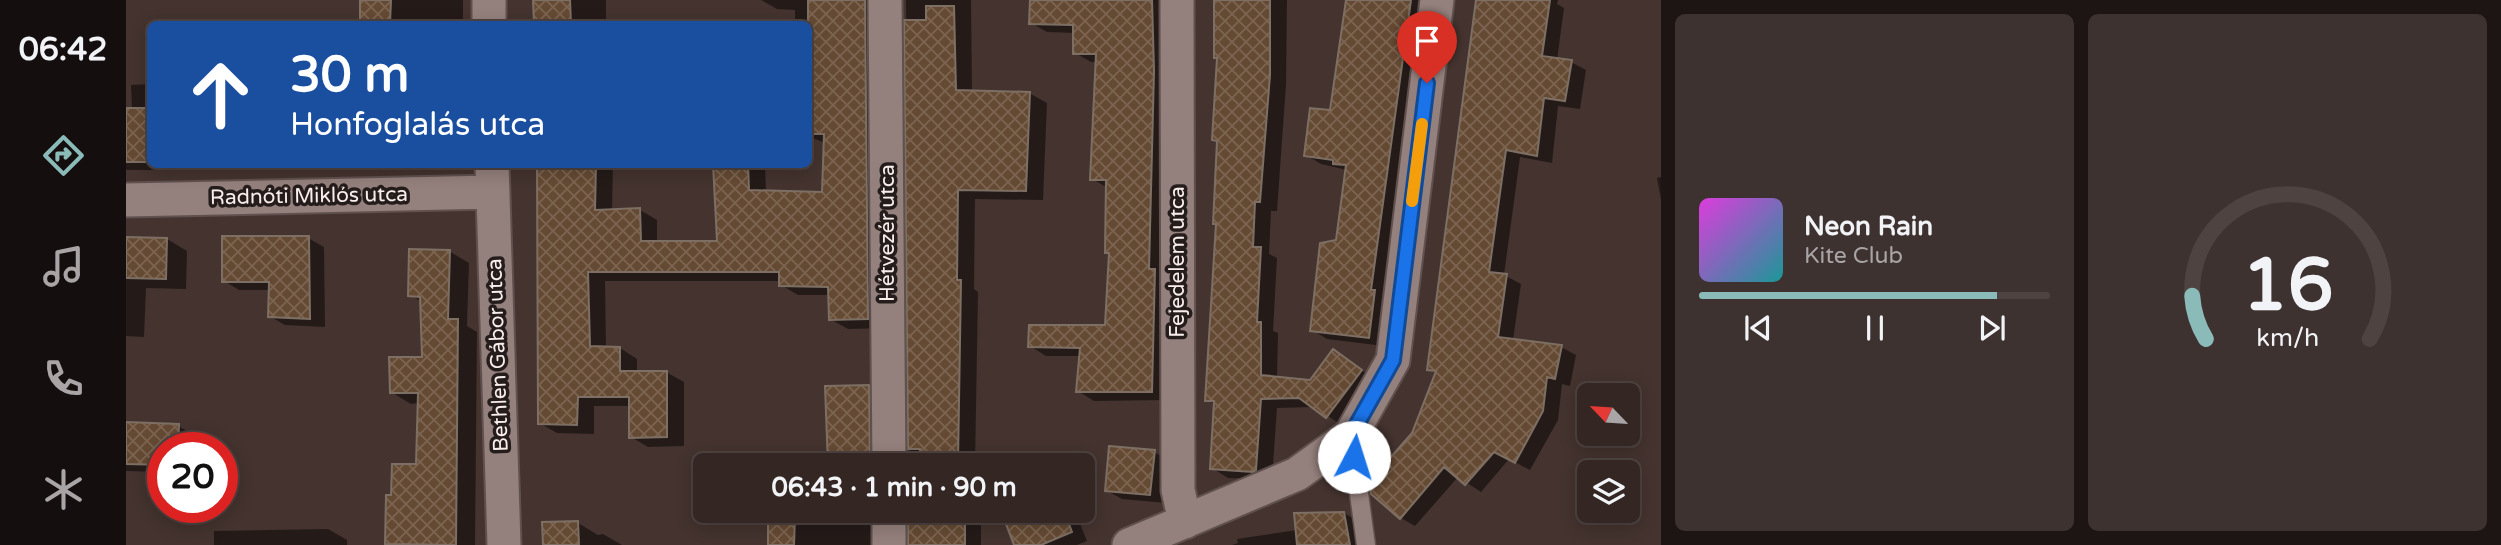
<!DOCTYPE html>
<html lang="en">
<head>
<meta charset="utf-8">
<style>
	:root { --surface:#332623; --page:#3e3230; --text:#f1f3f6; --muted:#a9a5a6; --line:#4e4341; --accent:#8bbbb9 }
	body { margin:0; font-family:"Varela Round",sans-serif; background:var(--page); color:var(--text); height:100vh; display:flex; flex-direction:column; font-size:26px; white-space:nowrap }
	* { box-sizing:border-box; margin:0 }
	p { font-size:23px; color:var(--muted) }
	.icon { flex:none; width:38px; height:38px; fill:none; stroke:currentColor; stroke-width:2; stroke-linecap:round; stroke-linejoin:round }
	.map { position:relative; flex:1; overflow:hidden }
	.drawer { display:flex; flex-direction:column; gap:14px; padding:14px; background:#1c1513; width:840px }
	.drawer>* { flex:none }
	.guide { position:absolute; left:21px; top:21px; width:665px; height:147px; border-radius:10px; box-shadow:0 4px 18px #0003,0 0 0 2px var(--line); background:#1a4fa0; color:#fff; overflow:hidden }
	.needle { width:46px; rotate:295deg }
	.fabs { position:absolute; left:1451px; top:383px; display:grid; gap:14px }
	.fabs a { display:grid; place-items:center; width:63px; height:63px; border-radius:10px; background:var(--surface); box-shadow:0 4px 18px #0003,0 0 0 2px var(--line); font-size:35px }
	.speed { position:absolute; left:21px; top:432px; display:flex; gap:14px; font-size:35px; font-weight:700; text-align:center }
	.speed>* { display:grid; place-content:center; width:91px; height:91px; border-radius:50%; background:var(--surface); box-shadow:0 4px 18px #0003,0 0 0 2px var(--line); line-height:1 }
	.speed .limit { border:10px solid #d22; background:#fff; color:#111 }
	.pin { position:absolute; display:grid; place-items:center; width:60px; height:60px; color:#fff; margin:-72px -30px; border-radius:50% 50% 50% 0; rotate:-45deg; box-shadow:0 0 7px #0007 }
	.pin .icon { rotate:45deg }
	.me { position:absolute; width:77px; margin:-38px; rotate:5deg; stroke-linejoin:round; filter:drop-shadow(0 0 5px #0008) }
	.turn { display:flex; align-items:center; gap:24px; height:147px; padding:0 28px; font-size:32px }
	.turn .icon { width:91px; height:91px; stroke-width:2.5 }
	.turn b { display:block; font-size:49px; line-height:60px }
	.drawer .widget { flex:1; display:flex; flex-direction:column; justify-content:center; gap:10px; min-width:0; padding:0 24px; border-radius:10px; background:var(--page) }
	.drawer .dial { align-items:center; gap:0 }
	.dial svg { height:182px; overflow:visible; fill:none; stroke:var(--line); stroke-width:7; stroke-linecap:round; text-anchor:middle }
	.dial text { fill:var(--text); stroke:none }
	.song { display:flex; align-items:center; gap:21px }
	.cover { width:84px; height:84px; border-radius:10px; background:linear-gradient(135deg,hsl(300 70% 55%),hsl(180 70% 35%)) }
	.played { height:7px; border-radius:4px; background:linear-gradient(90deg,var(--accent) 85%,var(--line) 85%) }
	.keys { display:flex; justify-content:space-around; direction:ltr }
	.drawer .tiles { flex:1; display:grid; gap:14px; grid-template-columns:repeat(2,1fr) }
	.trip { position:absolute; left:567px; top:453px; width:402px; height:70px; border-radius:10px; background:var(--surface); box-shadow:0 4px 18px #0003,0 0 0 2px var(--line); font-weight:800; line-height:70px; text-align:center }
	main { display:flex; flex:1; min-height:0 }
	.tab-bar { display:flex; flex-direction:column; width:126px; justify-content:space-around; align-items:center; background:#140f0e; color:var(--muted) }
	.tab-bar .icon { width:49px; height:49px }
	.tab-bar .current { color:var(--accent) }
	.tab-bar b { font-size:32px; color:var(--text) }
	.map>svg:first-child { display:block }
	.shadow { fill:#0007 }
	.building { fill:url(#building-cross-hatch); stroke:#7d6f63; stroke-width:2 }
	.lines { fill:none; stroke-linecap:round; stroke-linejoin:round }
	.service-casing { stroke:#60514e; stroke-width:21 }
	.minor-casing { stroke:#60514e; stroke-width:37 }
	.service { stroke:#94807c; stroke-width:18 }
	.minor { stroke:#94807c; stroke-width:33 }
	.route-casing { stroke:#114b97; stroke-width:18 }
	.route { stroke:#1a73e8; stroke-width:12 }
	.slow { stroke:#f59e0b; stroke-width:12 }
	.labels { text-anchor:middle; dominant-baseline:central; stroke-width:7; stroke-linejoin:round; paint-order:stroke }
	.street-label { font-size:21px; fill:#f8edeb; stroke:#251d1b }
</style>
</head>
<body>
<main>
<nav class="tab-bar">
<b>06:42</b>
<svg class="icon current" aria-label="directions" viewBox="0 0 24 24"><path d="M12 3l9 9-9 9-9-9zM9 14v-3h6M13 9l2 2-2 2"/></svg>
<svg class="icon" aria-label="music" viewBox="0 0 24 24"><path d="M9 18V5l10-2v13"/><circle cx="6" cy="18" r="3"/><circle cx="16" cy="16" r="3"/></svg>
<svg class="icon" aria-label="phone" viewBox="0 0 24 24"><path d="M5 4h4l2 5-3 2q2 4 5 5l2-3 5 2v4C11 20 4 13 5 4z"/></svg>
<svg class="icon" aria-label="climate" viewBox="0 0 24 24"><path d="M12 3v18M4 7l16 10M4 17L20 7"/></svg>
</nav>
<div class="map">
<svg width="1535" height="545" viewBox="0 0 1535 545">
	<defs>
		<pattern id="building-cross-hatch" width="8" height="8" patternUnits="userSpaceOnUse" patternTransform="scale(1.75)"><rect width="8" height="8" fill="#654a33"/><path d="M0 0l8 8M0 8l8-8" fill="none" stroke="#7c6451"/></pattern>
	</defs>
	<rect width="100%" height="100%" fill="#44332f"/>
	<path class="shadow" d="M236,0h101v24h-101z
		M409,0h71v24h-71z
		M635,0h125l-1,328 -37,1 -18,-10v-24h-32l-17,-10v-4h-176l1,67h14l17,11v14l29,-1 18,10v64l-36,1 -17,-10v-31h-37v28l-37,-1 -18,-10 -3,-259h77l-1,47 28,-1 17,10v22h61l-3,-78h50l1,28 58,2 1,-51 -17,-7v-112h-13v-14l-18,-1z
		M780,0h65l1,92 57,1 18,10 -4,97 -68,-1 -1,90 4,3 -3,174h-65z
		M905,0h138l-2,400 -73,1 -16,-10 3,-35h-35l-16,-10 77,-19 4,-73 -4,-2 1,-64 -16,-9 5,-117h-6l-16,-9v-20l-28,-1 -16,-9z
		M1090,0h71l-1,85 -9,126h-6l-2,43 8,4 -4,73 5,2 -1,46 34,3 23,-31 43,30 -34,45 -29,-19 -37,1 -5,71 -44,-1 -16,-10 4,-63 -9,-5 11,-176 1,-82 -6,-3 5,-80 -3,-2z
		M1221,0h80l-43,346 -57,-7 -15,-9 26,-88 9,-72 -26,-6 -15,-9 25,-43z
		M1351,0h81l-1,4 7,4 -7,52 14,2 15,8 -6,39 -22,-3 -6,57 -32,-6 -16,118 17,9 -8,56 48,7 15,8 -6,31 -8,-2 -4,36 -28,50 -21,-11 -28,33 -23,-15 -43,49 -14,-8 12,-84 24,-60 -9,-5z
		M24,84v80h29v6h-53v-60h6l-1,-25z
		M111,164h86v2l-82,1z
		M291,164h52v3l-48,-1z
		M1535,177v22l-4,-21z
		M0,238l41,1 20,12 -1,38 -40,-1 -2,49 -18,-1z
		M182,238l16,9 1,80 -40,-2 -16,-9 1,-26h-31l-15,-9z
		M323,251l20,12 -2,63 10,6 -2,213h-85l-3,-2 5,-46 26,-31 1,-63 -8,1 -20,-12 33,-34 -2,-56 -12,-7z
		M743,387l17,9v70h-57z
		M0,424l52,2 16,9 -1,13h-30v24l-37,-1z
		M1028,452l16,9 -4,42 -44,-4 -16,-9z
		M704,511h60l-3,34h-118l1,-28 60,1z
		M782,511h61v7l12,7v20h-73z
		M877,511h72l12,30 -10,4h-61z
		M1218,513l16,9 3,23h-131l6,-2 -1,-4 60,-9z
		M452,523l20,12 5,-1 19,11h-77z
		M202,529l19,11v5h-133v-14z"/>
	<path class="building" d="M234,0h31l-1,24h-30z
		M407,0h37l1,24h-37z
		M682,0h57l3,319 -39,1 -1,-33 -49,-1v-14h-191l2,74 30,1v24h47v66l-38,1v-41h-51l-1,28 -39,-1 -1,-260h59l-1,46 45,-2 1,33h76l-4,-77h35l1,26 73,2 2,-58h-16z
		M904,0h122l2,71 -5,198h6l-3,123h-76l4,-44 -52,-1 1,-22h76l4,-72h-4l1,-73h-16l6,-126h-23v-29l-44,-1z
		M1088,0h56v75l-10,127h-5l-2,45h8l-4,75h4v53l49,5 23,-31 29,21 -36,48 -27,-20 -38,1 -5,71 -3,2 -43,-3 4,-68h-9l11,-177h-3l4,-83 -5,-1 5,-82h-3z
		M1220,0h65l-40,290h4l-6,48 -59,-7 10,-88 16,-3 10,-75 -13,-1v-4l-29,-4 6,-48 20,2z
		M1350,0h74l-8,56 30,4 -7,41 -21,-3 -7,58 -31,-6 -17,122 18,2 -9,63 64,8 -7,34 -8,-2 -4,34 -28,52 -21,-11 -29,33 -21,-18 -44,52 -29,-25 -2,-12 43,-49 24,-62 -9,-1z
		M800,6h28l2,84 74,2 -4,99 -68,-1 -1,90h4l-3,182 -38,-1v-12h-12l-4,-429h22z
		M0,108h24v54h-24z
		M96,236h87l1,83 -42,-2 1,-35h-47z
		M0,237l41,1 -1,41 -40,-1z
		M283,249l41,1 -2,69h10l-2,226 -71,-1 1,-49h5l1,-31h24l2,-71h-28l-1,-36h33l-2,-60 -12,-1z
		M743,385l1,81h-42l-3,-80z
		M0,422l53,2 -1,24h-15v17l-37,-1z
		M983,446l46,4 -5,45 -45,-4z
		M782,511h57v34h-57z
		M875,511h63l8,21 -31,13h-27z
		M1218,512l6,33h-53l-3,-32z
		M642,515l27,1 -1,29h-26z
		M452,521l1,24h-36l-1,-23z"/>
	<g class="lines">
		<g class="service-casing">
			<path id="service" d="M1225,435l15,110"/>
		</g>
		<g class="minor-casing">
			<path id="minor" d="M363,0v24
				M759,0l4,466
				M1051,0l1,490 7,32
				M366,164l12,381
				M0,200l367,-8
				M763,511v34
				M1003,545l168,-71 54,-39 42,-75 44,-360"/>
		</g>
		<use href="#service" class="service"/>
		<use href="#minor" class="minor"/>
	</g>
	<g class="lines">
		<g class="route-casing">
			<path id="route" d="M1228,457l-3,-22 42,-75 34,-277"/>
		</g>
		<use href="#route" class="route"/>
		<path class="slow" d="M1286,201l10,-77"/>
	</g>
	<g class="labels">
		<g class="street-label">
			<text transform="translate(183 196) rotate(-1)">Radnóti Miklós utca</text>
			<text transform="translate(761 233) rotate(-90)">Hétvezér utca</text>
			<text transform="translate(1051 262) rotate(-90)">Fejedelem utca</text>
			<text transform="translate(372 355) rotate(-92)">Bethlen Gábor utca</text>
		</g>
	</g>
</svg>
<div class="fabs">
<a><svg class="needle" viewBox="-14 -14 28 28"><path d="M0-13l5 13h-10z" fill="#e53935"/><path d="M0 13l5-13h-10z" fill="#a9a5a6"/></svg></a>
<a><svg class="icon" aria-label="layers" viewBox="0 0 24 24"><path d="M12 4l9 5-9 5-9-5zM3 14l9 5 9-5"/></svg></a>
</div>
<div class="speed"><div class="limit">20</div></div>
<div class="pin" style="left:1301px;top:83px;background:#d93025"><svg class="icon" aria-label="arrive" viewBox="0 0 24 24"><path d="M6 21V4h12l-3 4 3 4H6"/></svg></div>
<svg class="me" style="left:1228px;top:457px" viewBox="-20 -20 40 40"><circle r="19" fill="#fff"/><path d="M0-13L10 11 0 6-10 11z" fill="#1a73e8"/></svg>
<div class="trip">06:43 · 1 min · 90 m</div>
<div class="guide">
<div class="turn"><svg class="icon" aria-label="ahead" viewBox="0 0 24 24"><path d="M12 20V5M6 11l6-6 6 6"/></svg><div><b>30 m</b>Honfoglalás utca</div></div>
</div>
</div>
<section class="drawer">
<div class="tiles">
<div class="widget">
<div class="song"><i class="cover"></i><div><b>Neon Rain</b><p>Kite Club</p></div></div>
<div class="played"></div>
<div class="keys"><svg class="icon" aria-label="previous" viewBox="0 0 24 24"><path d="M18 5L8 12l10 7zM5 5v14"/></svg><svg class="icon" aria-label="pause" viewBox="0 0 24 24"><path d="M8 5v14M16 5v14"/></svg><svg class="icon" aria-label="next" viewBox="0 0 24 24"><path d="M6 5l10 7-10 7zM19 5v14"/></svg></div>
</div>
<div class="widget dial"><svg viewBox="0 0 100 80">
<path d="M14 69A42 42 0 1 1 86 69"/>
<path d="M14 69A42 42 0 0 1 8 50" stroke="#8bbbb9"/>
<text x="50" y="56" font-size="32" font-weight="700">16</text>
<text x="50" y="72" font-size="11">km/h</text>
</svg></div>
</div>
</section>
</main>
</body>
</html>
